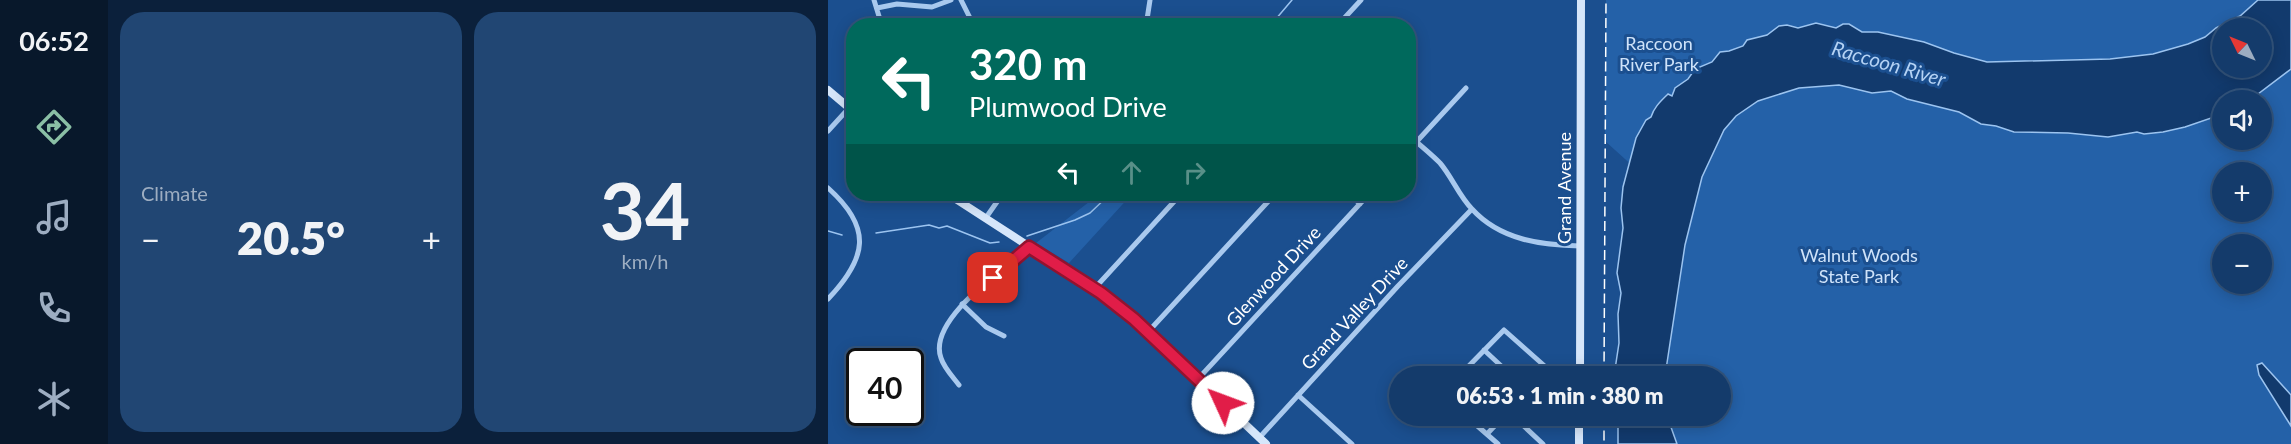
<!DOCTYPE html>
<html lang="en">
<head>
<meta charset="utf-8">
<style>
	:root { --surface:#143b6b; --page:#214673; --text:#f1f3f6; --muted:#9dadc1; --line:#33557e; --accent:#8abfa5 }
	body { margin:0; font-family:Lato,sans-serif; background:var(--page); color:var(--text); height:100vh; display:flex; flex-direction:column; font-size:22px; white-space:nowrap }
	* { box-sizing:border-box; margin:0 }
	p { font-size:20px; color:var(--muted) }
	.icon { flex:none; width:33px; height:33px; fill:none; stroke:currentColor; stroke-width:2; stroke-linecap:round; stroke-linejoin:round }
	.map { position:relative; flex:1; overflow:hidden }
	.side { display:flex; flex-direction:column; gap:12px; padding:12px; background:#0b203b; width:720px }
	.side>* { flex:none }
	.guide { position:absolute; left:18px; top:18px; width:570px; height:183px; border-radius:24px; box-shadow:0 3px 15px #0003,0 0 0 2px var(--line); background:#00695c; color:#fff; overflow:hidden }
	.needle { width:39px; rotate:313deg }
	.buttons { position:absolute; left:1384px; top:18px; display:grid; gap:12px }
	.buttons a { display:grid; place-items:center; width:60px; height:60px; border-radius:50%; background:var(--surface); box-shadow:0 3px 15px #0003,0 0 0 2px var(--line); font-size:30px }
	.speed { position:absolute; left:18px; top:348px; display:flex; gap:12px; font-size:30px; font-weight:700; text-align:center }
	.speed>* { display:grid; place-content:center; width:78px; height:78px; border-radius:50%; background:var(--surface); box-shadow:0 3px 15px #0003,0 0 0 2px var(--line); line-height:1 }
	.speed .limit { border:3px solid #111; border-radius:9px; background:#fff; color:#111 }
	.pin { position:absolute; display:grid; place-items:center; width:51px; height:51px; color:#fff; margin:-26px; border-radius:12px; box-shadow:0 3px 9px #0006 }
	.me { position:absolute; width:66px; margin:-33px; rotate:313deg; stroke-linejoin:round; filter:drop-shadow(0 0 4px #0008) }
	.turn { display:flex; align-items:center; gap:21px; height:126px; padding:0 24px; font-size:27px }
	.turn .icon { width:78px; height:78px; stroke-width:2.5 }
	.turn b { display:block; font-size:42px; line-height:51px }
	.lanes { display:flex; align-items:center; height:57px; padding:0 24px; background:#0003; justify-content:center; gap:30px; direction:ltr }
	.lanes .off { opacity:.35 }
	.big { font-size:45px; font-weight:800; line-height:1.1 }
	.side .tile { flex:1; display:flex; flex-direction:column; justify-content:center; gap:9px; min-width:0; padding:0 21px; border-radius:24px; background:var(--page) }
	.side .dial { align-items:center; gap:0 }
	.dial b { font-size:78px; line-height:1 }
	.heat { display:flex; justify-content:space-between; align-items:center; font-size:33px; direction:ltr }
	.side .tiles { flex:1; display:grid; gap:12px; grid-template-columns:repeat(2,1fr) }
	.trip { position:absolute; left:561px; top:366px; width:342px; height:60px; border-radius:30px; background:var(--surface); box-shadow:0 3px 15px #0003,0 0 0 2px var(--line); font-weight:800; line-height:60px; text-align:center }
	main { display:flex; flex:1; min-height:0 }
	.tabs { display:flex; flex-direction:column; width:108px; justify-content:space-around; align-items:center; background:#08182b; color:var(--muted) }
	.tabs .icon { width:42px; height:42px }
	.tabs .on { color:var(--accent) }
	.tabs b { font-size:27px; color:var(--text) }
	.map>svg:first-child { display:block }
	.green { fill:#2461a8; fill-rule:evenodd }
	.water { fill:#123a6d; stroke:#9cc4f0; stroke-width:1.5; fill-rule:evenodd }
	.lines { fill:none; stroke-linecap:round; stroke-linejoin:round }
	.stream { stroke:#9cc4f0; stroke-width:1.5 }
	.street { stroke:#a9c9ee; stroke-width:5 }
	.secondary { stroke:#d6e6fa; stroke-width:8 }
	.rail { stroke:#fff; stroke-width:1.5; stroke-dasharray:10 4.5; stroke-linecap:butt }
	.route-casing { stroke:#92132f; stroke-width:15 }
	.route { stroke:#e11d48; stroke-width:10 }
	.labels { text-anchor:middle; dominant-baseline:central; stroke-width:6; stroke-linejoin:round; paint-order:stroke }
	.park-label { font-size:18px; fill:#cfe3fa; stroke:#1b4f8f }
	.street-label { font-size:18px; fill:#fff; stroke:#1b4f8f }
	.water-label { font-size:20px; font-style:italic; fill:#b5d3f5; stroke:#1b4f8f }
</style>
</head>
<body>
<main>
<nav class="tabs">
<b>06:52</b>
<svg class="icon on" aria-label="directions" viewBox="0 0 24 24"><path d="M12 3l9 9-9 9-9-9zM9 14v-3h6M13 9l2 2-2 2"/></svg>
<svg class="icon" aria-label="music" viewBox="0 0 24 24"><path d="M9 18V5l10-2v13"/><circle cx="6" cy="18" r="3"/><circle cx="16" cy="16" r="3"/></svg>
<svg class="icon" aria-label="phone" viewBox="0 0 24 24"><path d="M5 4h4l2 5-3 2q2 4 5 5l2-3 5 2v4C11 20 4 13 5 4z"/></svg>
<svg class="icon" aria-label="climate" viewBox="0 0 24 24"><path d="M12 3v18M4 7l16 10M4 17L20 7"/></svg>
</nav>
<section class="side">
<div class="tiles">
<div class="tile"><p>Climate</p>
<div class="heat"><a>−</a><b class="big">20.5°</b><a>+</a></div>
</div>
<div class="tile dial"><b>34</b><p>km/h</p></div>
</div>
</section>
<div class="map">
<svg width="1463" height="444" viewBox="0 0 1463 444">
	<rect width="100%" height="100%" fill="#1b4f8f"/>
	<path class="green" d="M778,0h685l-29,28h-39v28l-133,33 -247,-54 -198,142 -40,-36z
		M1463,52v392h-639l1,-28h67v-40h-65l27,-177 59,-102 39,-22 409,31zM1395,100h39v40h-39zM1395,172h39v40h-39zM1395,244h39v40h-39z
		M269,194h35l-63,69 -33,-20 53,-41z"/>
	<path class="water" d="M1430,0h33v69l-41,31h-27v14l-38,13 -22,5 -19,2 -7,-2 -29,5 -40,-4 -54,-1 -18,-6 -15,-2 -22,-12 -52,-13 -16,-8 -19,2 -33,-8 -40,3 -41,13 -22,15 -12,14 -22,47 -17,68 -20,131h-51l5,-33 -1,-29 3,-21 -4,-20 6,-45 -2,-20 2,-21 13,-49 10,-18 5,-3c3,-10 10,-16 17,-23l4,2 3,-8 13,-9 7,-10 17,-7 8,-10 9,-1 14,-5 4,-6 20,-5 12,-9 8,-1 11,3 18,-5 20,5 7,-4h6l13,8h16l46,10 30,11 33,9 123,-3 43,-5 35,-10 17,-7 11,-9 24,-12zM1395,28h39v40h-39z
		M1434,363l29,32v31l-32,-51 -2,-10z
		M786,416h53l10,28h-59v-19z"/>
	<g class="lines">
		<path class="stream" d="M442,26l22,-26
			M0,231l14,4
			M48,233l53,-8 10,3 8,-2 43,17 9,-1
			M199,236l48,-16 15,-7 20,-19"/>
		<path class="street" d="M46,0l8,26
			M133,0l13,26
			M49,8l20,-4 35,3 19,-7
			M318,26l4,-26
			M509,26l24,-26
			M0,131l21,-23
			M580,135c11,9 22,18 32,28 12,14 19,33 32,46 28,31 69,36 108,37
			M580,151l58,-63
			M0,188c45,40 39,70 0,111
			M521,194l11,10
			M157,219l14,-20 7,-5
			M266,289l87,-95
			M134,304l24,23 18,9
			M320,332l127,-138
			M656,350l28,26
			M631,376l45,-46 44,39 32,5
			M713,376l7,-7
			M370,379l171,-185
			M131,385c-6,-8 -15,-17 -18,-27 -14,-38 63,-89 88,-111
			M470,395l54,49
			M638,416l32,28
			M685,416l30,28
			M659,434l17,-18
			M431,438l139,-152 74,-77"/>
		<path class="secondary" d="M0,90l26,22
			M120,194l153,99 33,26 132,125
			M752,376l1,-376
			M751,444v-28"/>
		<path class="rail" d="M776,376l2,-376
			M776,416v28"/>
	</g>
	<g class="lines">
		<g class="route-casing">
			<path id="route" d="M165,278l36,-31 72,46 33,26 89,84"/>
		</g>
		<use href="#route" class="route"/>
	</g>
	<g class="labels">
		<g class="park-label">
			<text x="831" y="43">Raccoon<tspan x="831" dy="21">River Park</tspan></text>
			<text x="1031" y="255">Walnut Woods<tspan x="1031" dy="21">State Park</tspan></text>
		</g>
		<g class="street-label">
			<text transform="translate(736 188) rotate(-90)">Grand Avenue</text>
			<text transform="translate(445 276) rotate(-47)">Glenwood Drive</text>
			<text transform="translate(526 313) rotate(-47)">Grand Valley Drive</text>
		</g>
		<g class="water-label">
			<text transform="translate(1061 63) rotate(16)">Raccoon River</text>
		</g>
	</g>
</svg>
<div class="buttons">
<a><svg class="needle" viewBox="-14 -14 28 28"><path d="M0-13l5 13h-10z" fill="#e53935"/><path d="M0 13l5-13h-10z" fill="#9dadc1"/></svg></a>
<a><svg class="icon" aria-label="sound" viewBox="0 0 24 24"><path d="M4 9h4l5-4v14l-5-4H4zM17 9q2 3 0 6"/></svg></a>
<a>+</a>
<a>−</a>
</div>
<div class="speed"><div class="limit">40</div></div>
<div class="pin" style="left:165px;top:278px;background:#d93025"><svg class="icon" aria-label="arrive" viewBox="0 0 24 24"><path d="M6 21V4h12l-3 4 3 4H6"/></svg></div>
<svg class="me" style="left:395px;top:403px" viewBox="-20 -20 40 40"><circle r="19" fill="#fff"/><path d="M0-13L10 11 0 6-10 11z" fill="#e11d48"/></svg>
<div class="trip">06:53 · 1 min · 380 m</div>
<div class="guide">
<div class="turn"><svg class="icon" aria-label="left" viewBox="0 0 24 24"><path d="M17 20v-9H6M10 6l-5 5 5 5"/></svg><div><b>320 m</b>Plumwood Drive</div></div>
<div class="lanes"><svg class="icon" aria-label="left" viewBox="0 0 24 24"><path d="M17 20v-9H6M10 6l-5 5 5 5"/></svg><svg class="icon off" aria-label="ahead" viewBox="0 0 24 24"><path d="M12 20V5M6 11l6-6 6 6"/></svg><svg class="icon off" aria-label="right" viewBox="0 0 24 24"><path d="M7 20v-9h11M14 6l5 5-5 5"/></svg></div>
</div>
</div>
</main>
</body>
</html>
